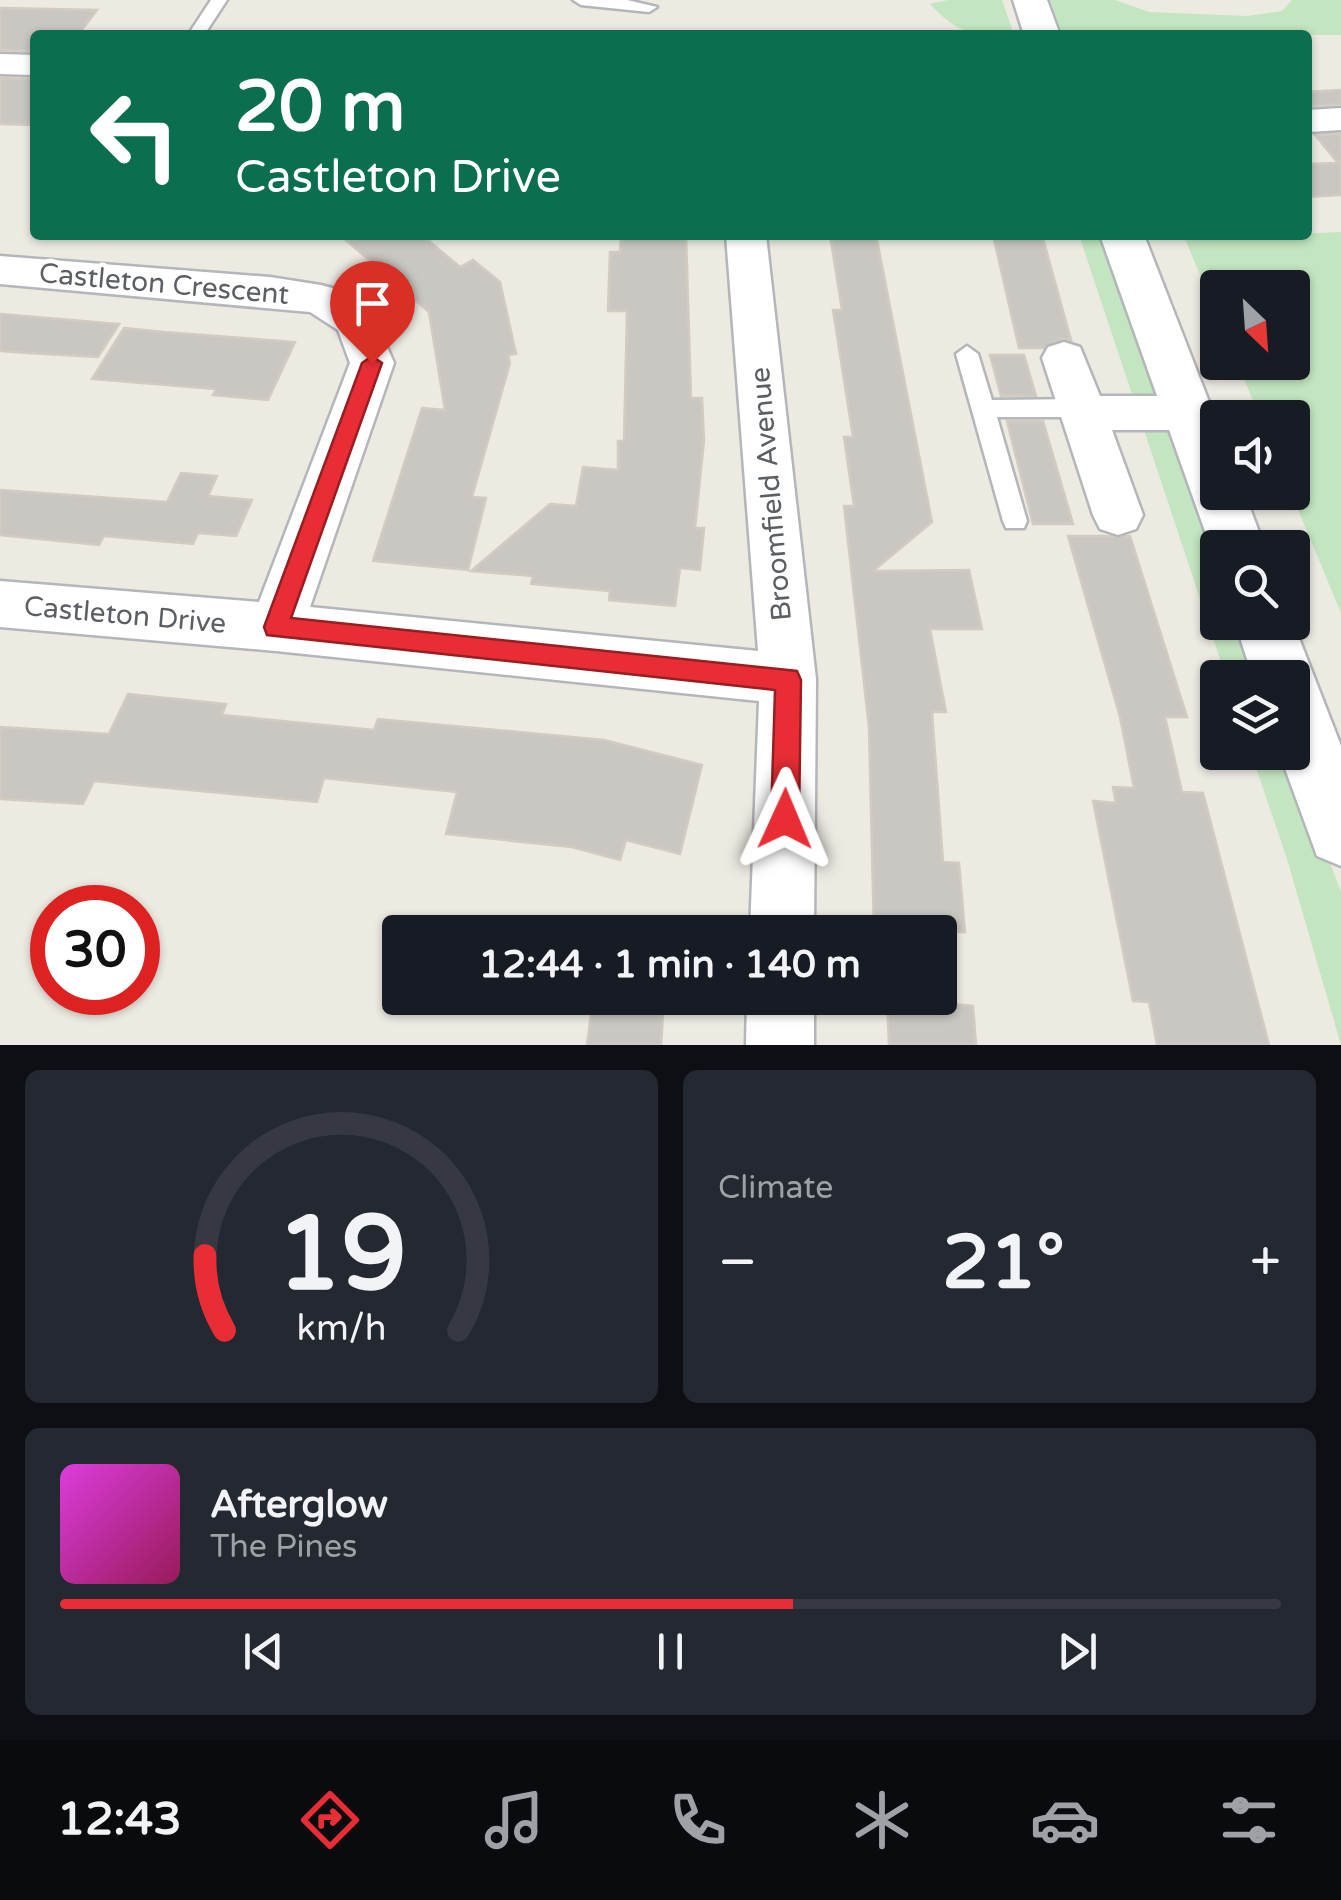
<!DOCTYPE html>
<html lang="en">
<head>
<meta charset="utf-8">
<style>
	:root { --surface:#171b24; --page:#242831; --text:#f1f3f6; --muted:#9ea1a6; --line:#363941; --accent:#e82e34 }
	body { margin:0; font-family:"Varela Round",sans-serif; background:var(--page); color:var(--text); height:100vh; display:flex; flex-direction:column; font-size:38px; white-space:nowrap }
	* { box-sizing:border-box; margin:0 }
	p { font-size:32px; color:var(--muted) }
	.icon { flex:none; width:55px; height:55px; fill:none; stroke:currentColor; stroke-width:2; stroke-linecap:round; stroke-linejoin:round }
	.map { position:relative; height:1045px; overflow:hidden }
	.side { display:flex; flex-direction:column; gap:25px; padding:25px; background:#0d0f14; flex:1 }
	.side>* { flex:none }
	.guide { position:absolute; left:30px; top:30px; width:1282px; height:210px; border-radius:10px; box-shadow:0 2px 8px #0004; background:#0b6e4f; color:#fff; overflow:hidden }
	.needle { width:65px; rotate:155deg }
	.tools { position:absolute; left:1200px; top:270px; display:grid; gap:20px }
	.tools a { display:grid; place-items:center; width:110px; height:110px; border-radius:10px; background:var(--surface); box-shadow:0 2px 8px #0004; font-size:50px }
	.speed { position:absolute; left:30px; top:885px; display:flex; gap:20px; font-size:50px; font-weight:700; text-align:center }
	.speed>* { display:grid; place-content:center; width:130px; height:130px; border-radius:50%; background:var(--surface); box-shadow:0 2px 8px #0004; line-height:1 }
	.speed .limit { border:15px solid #d22; background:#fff; color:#111 }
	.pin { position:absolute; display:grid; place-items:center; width:85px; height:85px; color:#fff; margin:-102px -42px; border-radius:50% 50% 50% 0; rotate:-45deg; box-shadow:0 0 10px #0007 }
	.pin .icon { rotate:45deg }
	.me { position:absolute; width:110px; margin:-55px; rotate:1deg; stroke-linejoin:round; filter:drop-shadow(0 0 8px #0008) }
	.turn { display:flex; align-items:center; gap:35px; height:210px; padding:0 40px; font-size:45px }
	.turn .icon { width:130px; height:130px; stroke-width:2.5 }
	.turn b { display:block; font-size:70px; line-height:85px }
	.big { font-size:75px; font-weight:700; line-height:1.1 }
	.side .widget { flex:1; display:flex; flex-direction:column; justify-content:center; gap:15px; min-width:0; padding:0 35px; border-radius:15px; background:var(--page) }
	.side .dial { align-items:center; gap:0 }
	.dial svg { height:260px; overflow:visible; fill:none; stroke:var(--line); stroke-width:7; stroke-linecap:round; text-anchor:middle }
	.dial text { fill:var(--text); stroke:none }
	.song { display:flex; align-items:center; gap:30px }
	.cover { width:120px; height:120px; border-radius:15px; background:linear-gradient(135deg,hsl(300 70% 55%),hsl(330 70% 35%)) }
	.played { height:10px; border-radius:5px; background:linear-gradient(90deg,var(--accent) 60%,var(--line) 60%) }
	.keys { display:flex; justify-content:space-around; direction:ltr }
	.heat { display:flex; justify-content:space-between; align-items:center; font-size:55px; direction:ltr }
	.side .tiles { flex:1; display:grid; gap:25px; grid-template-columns:1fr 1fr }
	.widget:last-child { grid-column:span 2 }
	.trip { position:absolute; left:382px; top:915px; width:575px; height:100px; border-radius:10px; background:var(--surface); box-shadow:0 2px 8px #0004; font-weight:700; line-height:100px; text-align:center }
	.dock { display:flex; height:160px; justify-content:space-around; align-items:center; background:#090b0e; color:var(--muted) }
	.dock .icon { width:70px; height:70px }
	.dock .on { color:var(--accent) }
	.dock b { font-size:45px; color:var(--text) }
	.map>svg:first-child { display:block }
	.green { fill:#c3e5bf }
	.building { fill:#cac7c2; stroke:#d2cbc1; stroke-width:2.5 }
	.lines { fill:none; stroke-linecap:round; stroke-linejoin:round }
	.service-casing { stroke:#b3b6ba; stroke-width:5 }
	.minor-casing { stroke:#b3b6ba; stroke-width:5 }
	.tertiary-casing { stroke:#b3b6ba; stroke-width:5 }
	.service { fill:#fff; fill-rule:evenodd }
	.minor { fill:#fff; fill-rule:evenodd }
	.tertiary { fill:#fff; fill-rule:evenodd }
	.route { fill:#e82e34; stroke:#971e22; stroke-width:2.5 }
	.labels { text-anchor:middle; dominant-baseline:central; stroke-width:9; stroke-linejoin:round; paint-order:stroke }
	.street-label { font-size:28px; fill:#5b5f63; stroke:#fff }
</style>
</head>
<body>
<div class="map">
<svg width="1341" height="1045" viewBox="0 0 1341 1045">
	<rect width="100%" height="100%" fill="#edeae2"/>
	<path class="green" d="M948,0h54l12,35c-42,0 -55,0 -84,-31z
		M1050,0h65l34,12 98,4 35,-5 10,-11h49v35h-270l-9,-1z
		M1341,232v381l-50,-120 1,-75 -32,-1 -23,-54 55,-1v-74h-74l-1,28 -32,-77z
		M1079,235h19l119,323 1,64 23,1 21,54h-36z
		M1251,753h38l52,139v153l-54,-186z"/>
	<path class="building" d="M0,8l97,2 -19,25h-43v16l-35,-1z
		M0,78l35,1v46l-35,-1z
		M1341,90v14l-33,2v-14z
		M1341,134v61l-33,2v-33l30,-1 -23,-28z
		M340,235l60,4 22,-4 38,32 13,-7 27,22 16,72 -8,1 2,8 -38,134 14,1 -18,72 -95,-9 49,-153 23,2 -16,-98z
		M621,235h65l5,163h11l2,42 -9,88h9l-4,42 -20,-2 -5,38 -66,-6 1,-9 -79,-7 2,-8 -62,-5 79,-67 26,2 7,-39 35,3v-29h6l3,-130h-19l2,-59h10z
		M830,235h46l56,287 -59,49 96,-1 13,59h-52l16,83h-14l11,150 16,1 6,69h-91l-5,-205 -25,-221h10l-10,-69h9l-20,-127h9z
		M993,235h49l29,105 -8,-2 -20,10h-24z
		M0,314l119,10 -21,33 -70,-4 -28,-2z
		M124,328l39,4 132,10 -27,58 -55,-5 3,-6 -124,-10z
		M990,355h34l12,41h-35z
		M1007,421h36l30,103h-40z
		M181,473l36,3 -9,20 44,4 -16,36 -38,-3 -5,11 -89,-8 -5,9 -99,-10v-45l167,12z
		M1068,536h62l57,181h-22l17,75 21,1 66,252h-112l-8,-43 -16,-1 -40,-200 23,2 -3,-16 21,1 -14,-71z
		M128,694l98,10 -4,11 152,15 4,-11 226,21 98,25 -22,89 -54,-14 -6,20 -48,-13 -126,-13 11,-42 -133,-14 -7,24 -223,-21 -11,23 -83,-5v-72l109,7z
		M593,998h71l-3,47h-74z
		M887,998l86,8 3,39h-87z"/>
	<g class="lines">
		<g class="service-casing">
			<path id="service" d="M211,0h16l-23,35h-16z
				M573,0h54l30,7 -8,5 -68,-7z
				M967,346l11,8 14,46 90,-1 11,9 -11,9h-85l30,104 -3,7h-18l-3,-7 -47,-167z"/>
		</g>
		<g class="minor-casing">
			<path id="minor" d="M0,54l35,1v20l-35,-1z
				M1341,108v22l-33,2v-22z
				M726,235h40l50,444 -2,253h-64l9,-231 -483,-50 -276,-24v-46l259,21 91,-239 -12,-33 -28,-18 -310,-28v-28l270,21 51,8 15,4 35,21 23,53 -84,244 448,44z
				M1064,342l16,5 20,49h87l16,5 7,12 -7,12 -16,5h-75l31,85 -7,14 -18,6 -18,-6 -7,-14 -51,-157 6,-11z
				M747,998h67v47h-68z"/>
		</g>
		<g class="tertiary-casing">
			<path id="tertiary" d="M1013,0h34l13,35h-36z
				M1100,235h44l74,190v67h26l21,56h-47l-1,17z
				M1292,620l49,126v120l-24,-10 -38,-104h13v-74h-39l-18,-56z"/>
		</g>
		<use href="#service" class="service"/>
		<use href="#minor" class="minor"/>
		<use href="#tertiary" class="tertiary"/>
	</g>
	<path class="route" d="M372,356l10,7 -91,255 506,53 4,9 -2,139 -4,9 -10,4 -10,-4 -4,-9 4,-129 -508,-55 -3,-8 98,-264z"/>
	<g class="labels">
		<g class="street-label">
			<text transform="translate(164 284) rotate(5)">Castleton Crescent</text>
			<text transform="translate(771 494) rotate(-95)">Broomfield Avenue</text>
			<text transform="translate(125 615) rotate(5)">Castleton Drive</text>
		</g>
	</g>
</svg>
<div class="tools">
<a><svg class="needle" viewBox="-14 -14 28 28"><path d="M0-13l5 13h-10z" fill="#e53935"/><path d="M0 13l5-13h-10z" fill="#9ea1a6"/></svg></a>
<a><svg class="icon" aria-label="sound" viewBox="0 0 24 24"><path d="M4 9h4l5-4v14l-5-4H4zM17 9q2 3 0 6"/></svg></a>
<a><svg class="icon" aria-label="search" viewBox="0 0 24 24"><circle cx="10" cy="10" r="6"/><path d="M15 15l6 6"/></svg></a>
<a><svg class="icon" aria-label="layers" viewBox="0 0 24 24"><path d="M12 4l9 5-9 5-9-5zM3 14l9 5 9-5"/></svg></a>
</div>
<div class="speed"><div class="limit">30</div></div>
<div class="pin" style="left:372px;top:363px;background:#d93025"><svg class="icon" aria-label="arrive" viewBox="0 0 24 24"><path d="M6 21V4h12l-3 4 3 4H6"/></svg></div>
<svg class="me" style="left:785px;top:819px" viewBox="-20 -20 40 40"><path d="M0-17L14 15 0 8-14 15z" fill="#e82e34" stroke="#fff" stroke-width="4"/></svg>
<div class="trip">12:44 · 1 min · 140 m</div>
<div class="guide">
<div class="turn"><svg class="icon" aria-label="left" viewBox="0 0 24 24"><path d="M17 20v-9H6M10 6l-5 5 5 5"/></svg><div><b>20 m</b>Castleton Drive</div></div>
</div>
</div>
<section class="side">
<div class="tiles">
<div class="widget dial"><svg viewBox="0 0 100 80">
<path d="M14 69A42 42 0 1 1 86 69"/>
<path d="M14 69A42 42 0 0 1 8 46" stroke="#e82e34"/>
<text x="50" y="56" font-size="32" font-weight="700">19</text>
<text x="50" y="72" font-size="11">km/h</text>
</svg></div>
<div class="widget"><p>Climate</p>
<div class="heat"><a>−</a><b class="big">21°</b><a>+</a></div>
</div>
<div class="widget">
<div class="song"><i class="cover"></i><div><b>Afterglow</b><p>The Pines</p></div></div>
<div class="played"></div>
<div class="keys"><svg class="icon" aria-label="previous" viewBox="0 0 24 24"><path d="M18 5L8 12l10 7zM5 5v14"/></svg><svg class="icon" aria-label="pause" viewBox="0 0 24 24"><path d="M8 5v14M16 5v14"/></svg><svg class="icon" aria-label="next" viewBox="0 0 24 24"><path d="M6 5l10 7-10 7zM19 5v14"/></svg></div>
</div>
</div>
</section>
<nav class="dock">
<b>12:43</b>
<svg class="icon on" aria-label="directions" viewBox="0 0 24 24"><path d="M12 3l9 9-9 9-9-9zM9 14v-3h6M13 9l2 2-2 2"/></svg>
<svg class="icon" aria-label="music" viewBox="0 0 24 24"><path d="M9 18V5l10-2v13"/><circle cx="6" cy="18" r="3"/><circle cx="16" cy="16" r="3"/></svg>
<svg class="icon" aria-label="phone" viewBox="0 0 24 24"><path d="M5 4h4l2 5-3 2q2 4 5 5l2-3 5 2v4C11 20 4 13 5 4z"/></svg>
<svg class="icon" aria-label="climate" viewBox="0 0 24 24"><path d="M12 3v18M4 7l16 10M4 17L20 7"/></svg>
<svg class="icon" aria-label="car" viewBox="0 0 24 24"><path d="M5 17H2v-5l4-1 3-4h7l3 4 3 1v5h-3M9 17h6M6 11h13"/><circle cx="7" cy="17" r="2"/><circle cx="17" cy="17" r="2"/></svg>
<svg class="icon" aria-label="filters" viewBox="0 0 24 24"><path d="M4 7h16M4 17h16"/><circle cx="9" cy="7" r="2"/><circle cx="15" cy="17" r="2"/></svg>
</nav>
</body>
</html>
